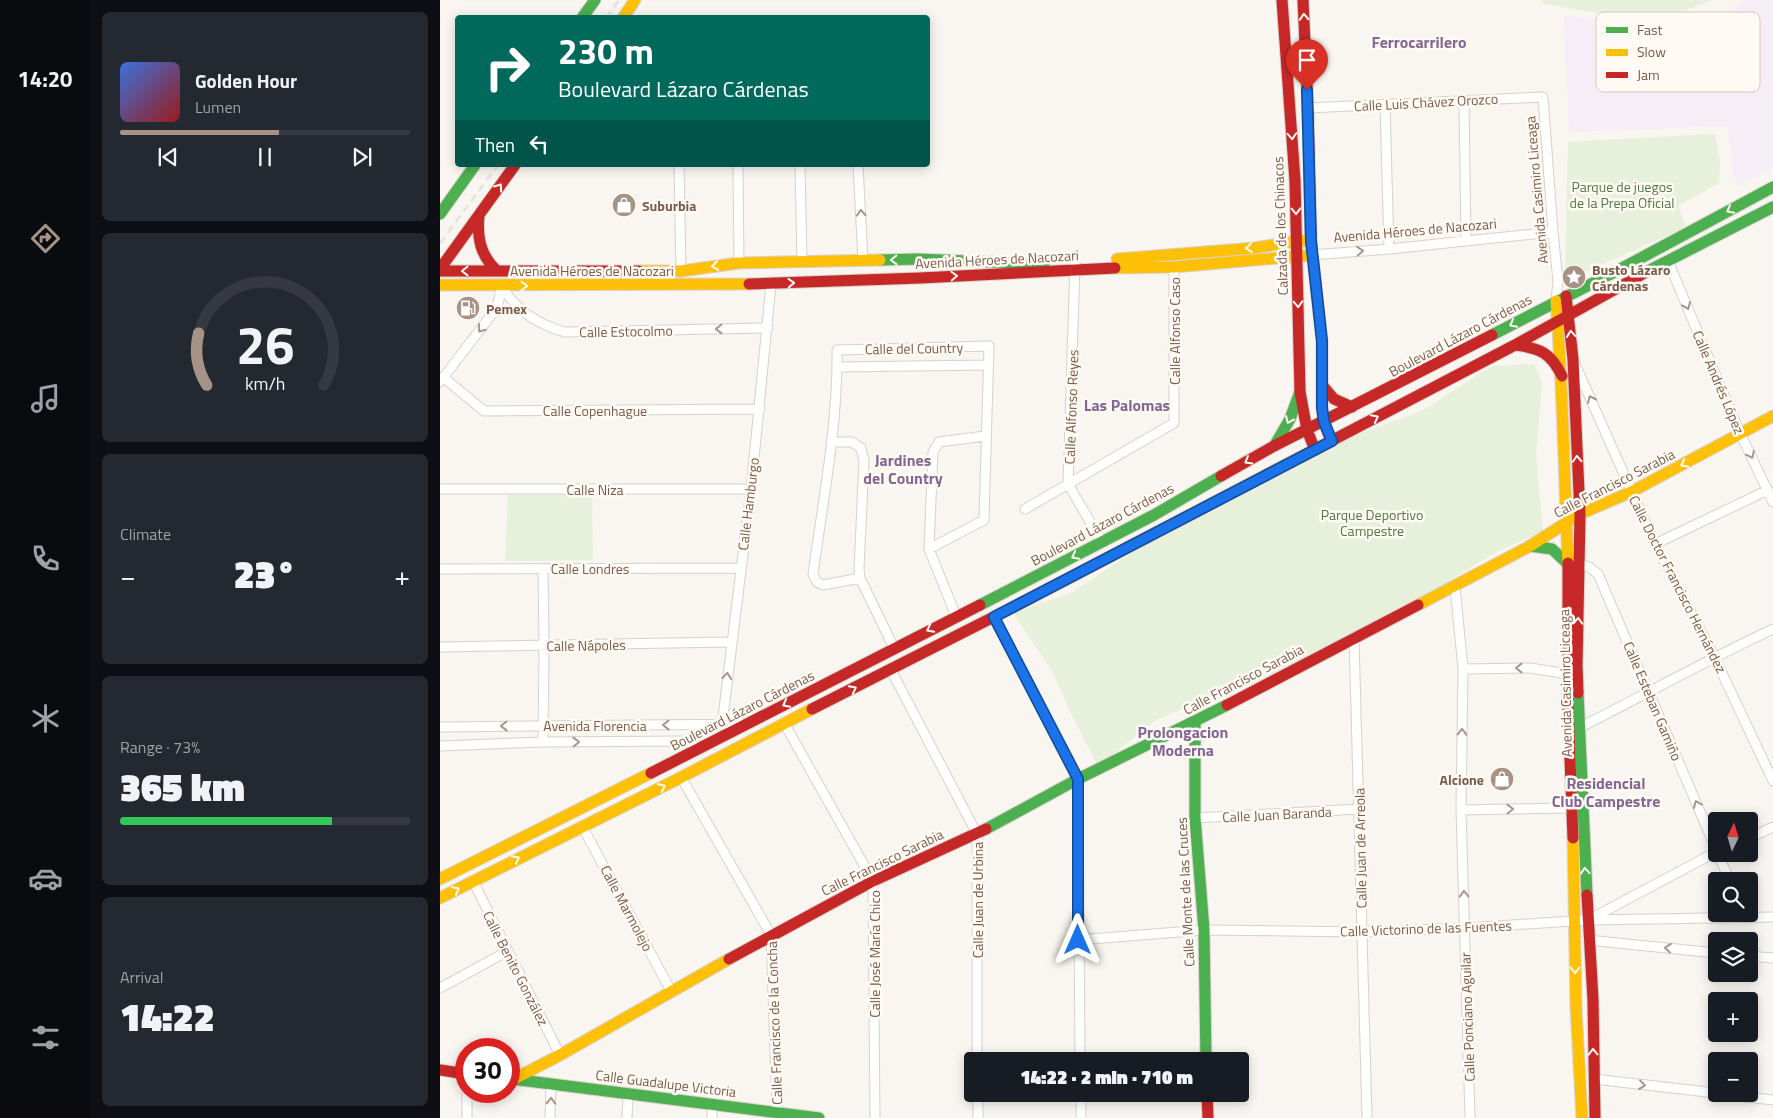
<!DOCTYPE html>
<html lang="en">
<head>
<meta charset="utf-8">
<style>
	:root { --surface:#171b24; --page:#242831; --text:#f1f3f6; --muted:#9ea1a6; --line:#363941; --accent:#a69286 }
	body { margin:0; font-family:"Titillium Web",sans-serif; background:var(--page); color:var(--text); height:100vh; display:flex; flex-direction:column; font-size:19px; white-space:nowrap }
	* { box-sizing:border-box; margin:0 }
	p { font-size:16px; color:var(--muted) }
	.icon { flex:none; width:28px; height:28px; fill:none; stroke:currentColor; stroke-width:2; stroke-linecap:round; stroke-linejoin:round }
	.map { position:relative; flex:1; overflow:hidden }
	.sheet { display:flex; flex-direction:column; gap:12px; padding:12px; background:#0d0f14; width:350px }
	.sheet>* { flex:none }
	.top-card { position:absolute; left:15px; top:15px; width:475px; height:152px; border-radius:5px; box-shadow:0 2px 12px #0003; background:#00695c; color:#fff; overflow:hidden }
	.needle { width:32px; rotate:4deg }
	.tools { position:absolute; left:1268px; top:812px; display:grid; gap:10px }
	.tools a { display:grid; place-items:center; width:50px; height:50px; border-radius:5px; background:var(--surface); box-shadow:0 2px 12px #0003; font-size:25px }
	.speed { position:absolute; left:15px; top:1038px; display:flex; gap:10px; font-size:25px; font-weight:700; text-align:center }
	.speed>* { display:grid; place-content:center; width:65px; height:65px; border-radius:50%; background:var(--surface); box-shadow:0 2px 12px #0003; line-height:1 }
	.speed .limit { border:8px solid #d22; background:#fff; color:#111 }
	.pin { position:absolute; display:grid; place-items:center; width:42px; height:42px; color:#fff; margin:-51px -21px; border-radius:50% 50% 50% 0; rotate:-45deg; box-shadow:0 0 5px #0007 }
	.pin .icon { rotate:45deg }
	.me { position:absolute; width:55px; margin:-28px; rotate:0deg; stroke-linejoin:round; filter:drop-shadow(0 0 4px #0008) }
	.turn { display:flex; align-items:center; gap:18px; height:105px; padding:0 20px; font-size:22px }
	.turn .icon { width:65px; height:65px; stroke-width:2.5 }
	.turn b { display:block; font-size:35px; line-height:42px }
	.then { display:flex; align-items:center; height:48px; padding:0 20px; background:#0003; gap:10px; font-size:19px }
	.big { font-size:38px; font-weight:800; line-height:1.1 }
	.sheet .tile { flex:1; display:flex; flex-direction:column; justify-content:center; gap:8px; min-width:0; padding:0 18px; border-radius:8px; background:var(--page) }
	.sheet .dial { align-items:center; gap:0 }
	.dial svg { height:130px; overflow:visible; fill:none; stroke:var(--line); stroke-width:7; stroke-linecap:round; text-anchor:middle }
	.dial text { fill:var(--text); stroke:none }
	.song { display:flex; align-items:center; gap:15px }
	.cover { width:60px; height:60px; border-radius:8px; background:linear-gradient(135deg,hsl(220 70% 55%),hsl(0 70% 35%)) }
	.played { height:5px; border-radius:2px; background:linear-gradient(90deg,var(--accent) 55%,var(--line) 55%) }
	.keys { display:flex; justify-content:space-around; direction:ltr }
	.heat { display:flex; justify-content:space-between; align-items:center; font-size:28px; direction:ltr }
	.charge { height:8px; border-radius:4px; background:linear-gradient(90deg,#34c759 73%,var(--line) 0) }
	.trip { position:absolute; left:524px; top:1052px; width:285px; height:50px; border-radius:5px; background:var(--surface); box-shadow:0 2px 12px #0003; font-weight:800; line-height:50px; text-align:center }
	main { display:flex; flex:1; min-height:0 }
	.tab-bar { display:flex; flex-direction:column; width:90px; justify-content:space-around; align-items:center; background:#090b0e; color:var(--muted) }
	.tab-bar .icon { width:35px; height:35px }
	.tab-bar .selected { color:var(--accent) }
	.tab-bar b { font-size:22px; color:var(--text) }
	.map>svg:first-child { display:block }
	.education { fill:#f6eef6 }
	.green { fill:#e7f0db }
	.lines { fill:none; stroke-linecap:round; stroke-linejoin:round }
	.street-casing { stroke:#d7d1cb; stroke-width:11 }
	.fast-casing { stroke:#d9d2cb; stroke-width:13 }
	.slow-casing { stroke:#d9d2cb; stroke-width:13 }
	.jam-casing { stroke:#d9d2cb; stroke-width:13 }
	.street { stroke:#fefefd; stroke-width:9 }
	.fast { stroke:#4caf50; stroke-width:11 }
	.slow { stroke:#ffc107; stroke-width:11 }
	.jam { stroke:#c62828; stroke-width:11 }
	.rail { stroke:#e6e3e7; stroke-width:3; stroke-dasharray:8 5; stroke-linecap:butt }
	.oneway { stroke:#fffaf3 }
	.oneway2 { stroke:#a8958b }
	.route-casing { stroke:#114b97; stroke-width:12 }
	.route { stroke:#1a73e8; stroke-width:9 }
	.labels { text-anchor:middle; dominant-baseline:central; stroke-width:5; stroke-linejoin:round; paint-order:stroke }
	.street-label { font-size:14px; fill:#7a5c4d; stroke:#fffaf3 }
	.park-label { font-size:14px; fill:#537a41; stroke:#fffaf3 }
	.poi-label { font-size:14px; font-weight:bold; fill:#7a5c4d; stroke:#fffaf3; text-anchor:start }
	.quarter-label { font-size:16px; font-weight:bold; fill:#846695; stroke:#fffaf3 }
	.key { fill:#fffaf3; stroke:#d7cbc1; stroke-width:1 }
	.key-label { font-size:14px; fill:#7a5c4d }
</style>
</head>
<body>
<main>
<nav class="tab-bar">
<b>14:20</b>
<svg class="icon selected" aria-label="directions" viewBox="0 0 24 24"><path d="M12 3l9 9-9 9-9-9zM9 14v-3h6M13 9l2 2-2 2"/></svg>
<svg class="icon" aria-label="music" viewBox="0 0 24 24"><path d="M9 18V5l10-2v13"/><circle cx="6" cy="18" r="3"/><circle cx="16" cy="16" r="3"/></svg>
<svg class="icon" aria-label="phone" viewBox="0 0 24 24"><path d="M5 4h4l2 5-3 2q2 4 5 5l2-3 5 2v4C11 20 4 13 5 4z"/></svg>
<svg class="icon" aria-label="climate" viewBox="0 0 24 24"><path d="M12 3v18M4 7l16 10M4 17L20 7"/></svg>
<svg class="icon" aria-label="car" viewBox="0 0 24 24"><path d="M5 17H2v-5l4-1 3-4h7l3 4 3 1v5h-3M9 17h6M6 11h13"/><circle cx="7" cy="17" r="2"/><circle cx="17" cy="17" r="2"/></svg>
<svg class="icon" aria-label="filters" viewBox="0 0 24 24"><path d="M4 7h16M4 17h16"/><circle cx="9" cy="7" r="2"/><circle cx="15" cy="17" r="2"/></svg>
</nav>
<section class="sheet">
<div class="tile">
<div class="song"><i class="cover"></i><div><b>Golden Hour</b><p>Lumen</p></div></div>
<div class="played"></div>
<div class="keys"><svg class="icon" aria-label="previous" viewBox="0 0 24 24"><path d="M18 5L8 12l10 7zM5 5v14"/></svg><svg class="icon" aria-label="pause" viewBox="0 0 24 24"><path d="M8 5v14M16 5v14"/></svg><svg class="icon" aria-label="next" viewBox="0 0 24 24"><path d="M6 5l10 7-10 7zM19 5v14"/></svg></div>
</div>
<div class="tile dial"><svg viewBox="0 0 100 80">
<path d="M14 69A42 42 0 1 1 86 69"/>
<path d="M14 69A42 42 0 0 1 9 37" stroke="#a69286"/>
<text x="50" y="56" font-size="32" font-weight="700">26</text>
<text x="50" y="72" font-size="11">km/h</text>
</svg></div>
<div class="tile"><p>Climate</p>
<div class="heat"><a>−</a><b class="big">23°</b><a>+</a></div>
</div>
<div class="tile"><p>Range · 73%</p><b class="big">365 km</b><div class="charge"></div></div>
<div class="tile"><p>Arrival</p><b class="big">14:22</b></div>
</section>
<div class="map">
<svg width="1333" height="1118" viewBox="0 0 1333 1118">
	<rect width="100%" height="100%" fill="#f9f5f0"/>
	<path class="education" d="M1302,0h31v168l-37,18 -9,-60 -158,6 -5,-117 142,18z"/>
	<path class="green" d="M1099,0h174l-62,23 -105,-19z
		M1275,134l5,27 -1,22 -41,23 8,21 -121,54 3,-139z
		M1094,364l8,18 -6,72 7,78 -45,19 -59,36 -162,85 -52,18 -67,29 -60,47 -29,-56 -16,-38 -40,-59 60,-21 66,-44 201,-108 82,-29 70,-45z
		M68,495h84l1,65 -88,1z"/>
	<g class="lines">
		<g class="street-casing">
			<path id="street" d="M1024,100l2,140
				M945,104l4,145
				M868,108l235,-11 10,135 5,49 -2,20
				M239,165l2,106
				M298,165l1,98
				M360,165l2,96
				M418,165l5,95
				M872,255l77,-6 164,-17
				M1228,261l72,172 33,69
				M635,263l-7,221 34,58
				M61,286c16,24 35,38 64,46l203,-4
				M1135,364l80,180 59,112 59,125
				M397,367l150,-2
				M3,377l41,34 276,-2
				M0,382l55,-72 4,-10 2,-16
				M391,442h21l9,6 3,13 -5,108 1,9 34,70
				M0,489h311
				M585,509l149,-86v-156
				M1215,544l113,-54
				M1140,564l9,3 9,7 118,275
				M0,569l301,-1
				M103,569l1,77 -1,96
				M420,578l-37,7 -6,-3 -4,-8c10,-74 25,-149 24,-224l152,-4 -5,174 -55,29
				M1015,586l8,83 -2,141 9,308
				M516,616l-27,-67 4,-97 6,-10 46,-6
				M554,617l84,162 2,282
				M914,637l13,481
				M0,647l291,-5
				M1023,669l67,-1 38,6
				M451,670l86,164v227
				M344,723l89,158 2,237
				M282,725l29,-236 20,-205
				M0,727l305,-3
				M1139,728c65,-33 128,-68 194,-99
				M0,746l103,-4 140,-1 9,3 4,6
				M241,777l90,158 6,177
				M1021,810l111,-2
				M755,818l164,-9
				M142,826l89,165
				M1309,838l24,-11
				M1278,854l12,27
				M33,881l87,174
				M1150,919l126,-67
				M638,940l126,-10 157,2 104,-4 123,-8 185,-3
				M1148,940l128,13
				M1309,956l24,2
				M0,988l68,-37
				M1154,1079l122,14
				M27,1091v27
				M538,1094v24
				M641,1094v24
				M1280,1094l53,6
				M110,1118l1,-34
				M187,1118l1,-25
				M272,1118v-14"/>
		</g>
		<g class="fast-casing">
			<path id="fast" d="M142,18l13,-18
				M0,214l35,-49
				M440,260l37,-1 127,5
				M1208,271l125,-64
				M1052,335l134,-69 147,-79
				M836,443l14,-24 10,-27
				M1090,546l22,3 16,15
				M540,605l174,-90 67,-39
				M1138,693l9,202
				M755,722v96l9,112 2,131
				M546,829l92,-50 149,-74
				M72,1079l307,39"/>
		</g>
		<g class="slow-casing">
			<path id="slow" d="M183,18l12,-18
				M677,259l138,-11 42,-7h14
				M675,268l59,-1 138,-12
				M199,271h42l58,-8 141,-3
				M0,285l309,-1
				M1116,301c7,87 8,175 12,262
				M591,598l235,-123
				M978,605l112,-59 50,-32 51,-22 142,-76
				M1133,838l3,169 6,111
				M0,879l211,-106
				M0,898l236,-118 136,-71
				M74,1079l46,-24 169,-96"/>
		</g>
		<g class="jam-casing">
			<path id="jam" d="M842,0l13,181 5,211 7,38 8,20
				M863,0l5,108 3,133 11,100v67l2,14 7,19
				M39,215c-2,23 1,40 18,56
				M0,269l75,-104
				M0,271h199
				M309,284l171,-6 195,-10
				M1126,296l7,63 7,155 -3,152 1,27
				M1075,345c25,3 36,8 47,31
				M882,385l12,14 18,8
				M826,475l249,-130 133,-74
				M781,476l53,-30 218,-111
				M1128,563v142l5,133
				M787,705l191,-100
				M372,709l219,-111
				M211,773l329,-168
				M1147,895l6,105 2,118
				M289,959l144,-78 113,-52
				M0,1070l26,4
				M767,1094l1,24"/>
		</g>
		<use href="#street" class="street"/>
		<use href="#fast" class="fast"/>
		<use href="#slow" class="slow"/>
		<use href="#jam" class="jam"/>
		<path class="rail" d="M166,18l13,-18
			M0,243l58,-78"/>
	</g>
	<defs><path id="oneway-chevron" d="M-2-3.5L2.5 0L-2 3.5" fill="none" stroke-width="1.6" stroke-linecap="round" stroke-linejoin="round" transform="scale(1.25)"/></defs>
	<g class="oneway">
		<use href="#oneway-chevron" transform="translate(864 17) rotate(-93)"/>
		<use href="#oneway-chevron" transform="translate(852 136) rotate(86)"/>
		<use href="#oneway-chevron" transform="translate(59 187) rotate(-54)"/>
		<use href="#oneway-chevron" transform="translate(1290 210) rotate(152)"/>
		<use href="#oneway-chevron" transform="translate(856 211) rotate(89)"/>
		<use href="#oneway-chevron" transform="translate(809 248) rotate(174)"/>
		<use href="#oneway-chevron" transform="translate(454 260) rotate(179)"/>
		<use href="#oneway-chevron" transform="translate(275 266) rotate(172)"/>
		<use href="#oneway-chevron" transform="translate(25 271) rotate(-180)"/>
		<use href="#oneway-chevron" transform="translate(514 276) rotate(-3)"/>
		<use href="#oneway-chevron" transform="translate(351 283) rotate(-2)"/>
		<use href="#oneway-chevron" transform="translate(84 286)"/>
		<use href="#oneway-chevron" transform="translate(858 304) rotate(88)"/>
		<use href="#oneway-chevron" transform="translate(1073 324) rotate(152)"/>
		<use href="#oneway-chevron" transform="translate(1131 334) rotate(-95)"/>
		<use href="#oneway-chevron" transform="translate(935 418) rotate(-28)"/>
		<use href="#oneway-chevron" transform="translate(849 420) rotate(114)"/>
		<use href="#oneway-chevron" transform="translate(1137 459) rotate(-93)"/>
		<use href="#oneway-chevron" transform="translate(808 461) rotate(150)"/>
		<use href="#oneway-chevron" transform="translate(1244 464) rotate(152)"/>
		<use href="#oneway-chevron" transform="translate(635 556) rotate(153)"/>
		<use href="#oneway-chevron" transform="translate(1138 621) rotate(-88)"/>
		<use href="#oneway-chevron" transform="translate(490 629) rotate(153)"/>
		<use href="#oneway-chevron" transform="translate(413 689) rotate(-27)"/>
		<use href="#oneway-chevron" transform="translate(346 704) rotate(152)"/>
		<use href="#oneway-chevron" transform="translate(222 787) rotate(-26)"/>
		<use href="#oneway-chevron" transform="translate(76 859) rotate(-27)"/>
		<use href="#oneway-chevron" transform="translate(1145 871) rotate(-94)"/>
		<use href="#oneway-chevron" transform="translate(16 890) rotate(-27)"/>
		<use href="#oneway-chevron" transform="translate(1135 970) rotate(89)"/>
		<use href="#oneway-chevron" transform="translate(1153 1052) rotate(-91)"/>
	</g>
	<g class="oneway2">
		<use href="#oneway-chevron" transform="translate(421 213) rotate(-93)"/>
		<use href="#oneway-chevron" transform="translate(920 251) rotate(-4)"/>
		<use href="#oneway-chevron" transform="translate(1247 306) rotate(67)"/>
		<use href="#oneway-chevron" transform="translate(41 329) rotate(128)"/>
		<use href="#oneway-chevron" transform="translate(279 329) rotate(179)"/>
		<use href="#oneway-chevron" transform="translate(1151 399) rotate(-114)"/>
		<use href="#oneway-chevron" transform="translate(1311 455) rotate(64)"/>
		<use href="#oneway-chevron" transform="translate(1079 668) rotate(180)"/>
		<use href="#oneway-chevron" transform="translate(287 676) rotate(-84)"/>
		<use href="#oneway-chevron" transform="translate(226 725) rotate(180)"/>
		<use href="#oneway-chevron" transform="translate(64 726) rotate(179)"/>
		<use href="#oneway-chevron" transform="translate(1022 732) rotate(-89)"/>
		<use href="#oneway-chevron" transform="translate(136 742) rotate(-1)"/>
		<use href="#oneway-chevron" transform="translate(1257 804) rotate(-113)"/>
		<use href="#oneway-chevron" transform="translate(1070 809) rotate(-1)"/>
		<use href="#oneway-chevron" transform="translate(1024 894) rotate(-92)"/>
		<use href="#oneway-chevron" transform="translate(1228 948) rotate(-174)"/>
		<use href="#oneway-chevron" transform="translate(1202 1085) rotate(7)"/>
		<use href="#oneway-chevron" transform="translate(111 1101) rotate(-88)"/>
	</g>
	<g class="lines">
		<g class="route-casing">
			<path id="route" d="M638,940v-161l-84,-162 338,-176 -8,-19 -2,-14v-67l-11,-100 -4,-151"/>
		</g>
		<use href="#route" class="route"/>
	</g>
	<defs>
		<g id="shop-disc" transform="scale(1.25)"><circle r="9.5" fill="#a69286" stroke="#fffaf3"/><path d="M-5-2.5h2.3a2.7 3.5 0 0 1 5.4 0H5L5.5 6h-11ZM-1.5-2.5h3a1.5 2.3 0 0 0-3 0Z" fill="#fff"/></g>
		<g id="sight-disc" transform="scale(1.25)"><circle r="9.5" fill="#a69286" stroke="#fffaf3"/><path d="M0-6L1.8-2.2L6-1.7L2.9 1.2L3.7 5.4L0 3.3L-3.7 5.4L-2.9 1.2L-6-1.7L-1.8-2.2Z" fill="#fff"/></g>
		<g id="fuel-disc" transform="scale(1.25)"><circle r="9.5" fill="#a69286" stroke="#fffaf3"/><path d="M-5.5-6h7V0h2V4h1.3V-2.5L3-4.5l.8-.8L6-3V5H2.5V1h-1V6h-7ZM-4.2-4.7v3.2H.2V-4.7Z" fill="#fff"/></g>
	</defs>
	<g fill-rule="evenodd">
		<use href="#shop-disc" x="184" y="205"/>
		<use href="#sight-disc" x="1134" y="277"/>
		<use href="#fuel-disc" x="28" y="308"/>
		<use href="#shop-disc" x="1062" y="779"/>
	</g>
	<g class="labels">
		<g class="street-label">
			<text transform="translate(986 102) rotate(-3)">Calle Luis Chávez Orozco</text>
			<text transform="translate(1096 190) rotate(-95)">Avenida Casimiro Liceaga</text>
			<text transform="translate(840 226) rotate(-92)">Calzada de los Chinacos</text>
			<text transform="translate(975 230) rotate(-5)">Avenida Héroes de Nacozari</text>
			<text transform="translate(557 259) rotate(-3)">Avenida Héroes de Nacozari</text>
			<text x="152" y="270">Avenida Héroes de Nacozari</text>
			<text transform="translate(186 331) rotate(-1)">Calle Estocolmo</text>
			<text transform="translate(734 331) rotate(-90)">Calle Alfonso Caso</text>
			<text transform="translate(1020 335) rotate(-28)">Boulevard Lázaro Cárdenas</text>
			<text transform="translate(474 348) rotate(-1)">Calle del Country</text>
			<text transform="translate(1279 382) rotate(67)">Calle Andrés López</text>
			<text transform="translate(631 407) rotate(-88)">Calle Alfonso Reyes</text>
			<text x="155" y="410">Calle Copenhague</text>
			<text transform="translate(1174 483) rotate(-27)">Calle Francisco Sarabia</text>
			<text x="155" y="489">Calle Niza</text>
			<text transform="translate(308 504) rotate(-83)">Calle Hamburgo</text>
			<text transform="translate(662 524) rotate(-28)">Boulevard Lázaro Cárdenas</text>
			<text x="150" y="568">Calle Londres</text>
			<text transform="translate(1238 584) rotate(63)">Calle Doctor Francisco Hernández</text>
			<text transform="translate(146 645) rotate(-1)">Calle Nápoles</text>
			<text transform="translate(803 679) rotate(-28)">Calle Francisco Sarabia</text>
			<text transform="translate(1125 683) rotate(-91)">Avenida Casimiro Liceaga</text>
			<text transform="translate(1213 701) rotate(67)">Calle Esteban Gamiño</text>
			<text transform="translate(302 710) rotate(-27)">Boulevard Lázaro Cárdenas</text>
			<text x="155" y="725">Avenida Florencia</text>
			<text transform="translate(837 814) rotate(-3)">Calle Juan Baranda</text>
			<text transform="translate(920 848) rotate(-91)">Calle Juan de Arreola</text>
			<text transform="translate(442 862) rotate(-26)">Calle Francisco Sarabia</text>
			<text transform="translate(745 892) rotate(-93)">Calle Monte de las Cruces</text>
			<text transform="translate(537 900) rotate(-90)">Calle Juan de Urbina</text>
			<text transform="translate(187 908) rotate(62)">Calle Marmolejo</text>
			<text transform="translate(986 928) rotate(-2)">Calle Victorino de las Fuentes</text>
			<text transform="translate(434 954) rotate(-90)">Calle José María Chico</text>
			<text transform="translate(76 968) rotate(63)">Calle Benito González</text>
			<text transform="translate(1027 1017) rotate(-92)">Calle Ponciano Aguilar</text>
			<text transform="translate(334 1023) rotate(-92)">Calle Francisco de la Concha</text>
			<text transform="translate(226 1083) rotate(7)">Calle Guadalupe Victoria</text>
		</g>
		<g class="park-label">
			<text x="1182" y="186">Parque de juegos<tspan x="1182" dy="16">de la Prepa Oficial</tspan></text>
			<text x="932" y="514">Parque Deportivo<tspan x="932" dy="16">Campestre</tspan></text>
		</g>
		<g class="poi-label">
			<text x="202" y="205">Suburbia</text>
			<text x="1152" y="269">Busto Lázaro<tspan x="1152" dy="16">Cárdenas</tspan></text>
			<text x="46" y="308">Pemex</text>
			<text x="1044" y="779" text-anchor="end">Alcione</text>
		</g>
		<g class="quarter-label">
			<text x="979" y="42">Ferrocarrilero</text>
			<text x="687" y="405">Las Palomas</text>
			<text x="463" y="460">Jardines<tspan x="463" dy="18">del Country</tspan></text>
			<text x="743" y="732">Prolongacion<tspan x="743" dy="18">Moderna</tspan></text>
			<text x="1166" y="783">Residencial<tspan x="1166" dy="18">Club Campestre</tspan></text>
		</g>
	</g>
	<rect x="1156" y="12" width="164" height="80" rx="8" class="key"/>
	<rect x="1166" y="27" width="22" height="6" fill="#4caf50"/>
	<rect x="1166" y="49" width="22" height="7" fill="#ffc107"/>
	<rect x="1166" y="72" width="22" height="6" fill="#c62828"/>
	<g class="key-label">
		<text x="1197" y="35">Fast</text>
		<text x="1197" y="57">Slow</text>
		<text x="1197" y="80">Jam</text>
	</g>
</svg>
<div class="tools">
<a><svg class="needle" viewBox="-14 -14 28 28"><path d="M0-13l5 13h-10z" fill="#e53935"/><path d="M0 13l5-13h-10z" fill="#9ea1a6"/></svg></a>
<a><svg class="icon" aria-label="search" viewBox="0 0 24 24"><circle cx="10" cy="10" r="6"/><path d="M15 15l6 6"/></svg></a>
<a><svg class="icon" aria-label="layers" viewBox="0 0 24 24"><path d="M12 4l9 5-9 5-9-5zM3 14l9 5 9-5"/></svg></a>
<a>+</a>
<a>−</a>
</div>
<div class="speed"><div class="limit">30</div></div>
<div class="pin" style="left:867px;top:90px;background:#d93025"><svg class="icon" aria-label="arrive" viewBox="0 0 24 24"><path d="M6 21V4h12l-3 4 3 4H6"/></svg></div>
<svg class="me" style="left:638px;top:940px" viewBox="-20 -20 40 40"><path d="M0-17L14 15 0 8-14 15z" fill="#1a73e8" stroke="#fff" stroke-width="4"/></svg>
<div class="trip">14:22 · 2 min · 710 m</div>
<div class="top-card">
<div class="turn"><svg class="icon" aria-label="right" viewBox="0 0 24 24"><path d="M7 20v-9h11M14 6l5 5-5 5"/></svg><div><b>230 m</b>Boulevard Lázaro Cárdenas</div></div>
<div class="then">Then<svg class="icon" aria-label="left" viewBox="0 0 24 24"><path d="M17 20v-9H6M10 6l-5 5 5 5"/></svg></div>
</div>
</div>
</main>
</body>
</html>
